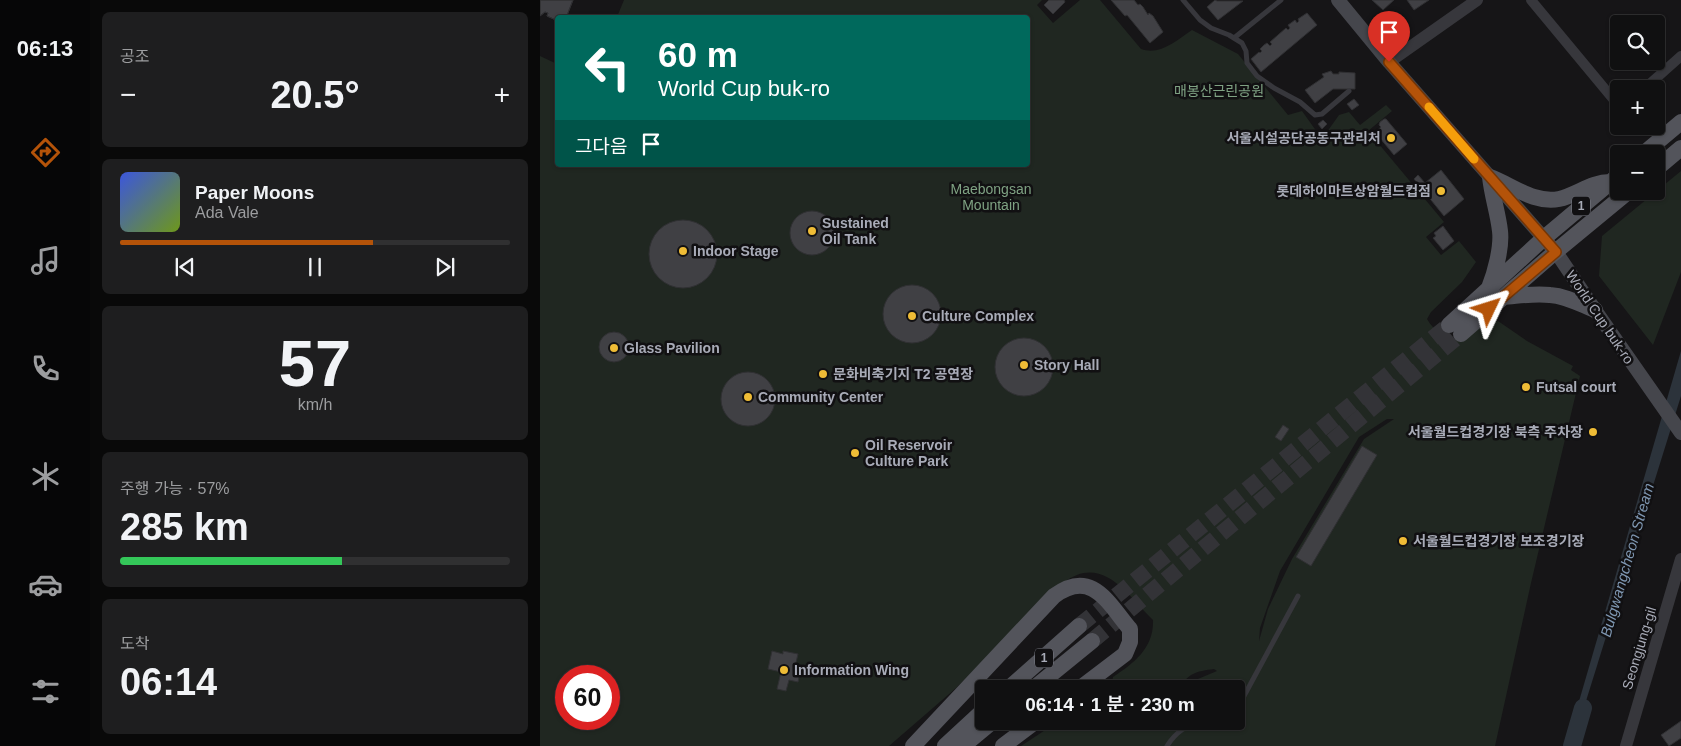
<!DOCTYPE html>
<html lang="ko">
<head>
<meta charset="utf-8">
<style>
	:root { --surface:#101011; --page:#1e1e1f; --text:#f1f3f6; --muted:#9c9d9f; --line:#303031; --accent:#b45309 }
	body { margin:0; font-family:Arial,"Noto Sans KR",sans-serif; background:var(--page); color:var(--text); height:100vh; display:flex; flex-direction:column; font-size:19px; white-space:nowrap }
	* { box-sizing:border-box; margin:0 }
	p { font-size:16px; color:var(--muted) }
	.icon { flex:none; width:28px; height:28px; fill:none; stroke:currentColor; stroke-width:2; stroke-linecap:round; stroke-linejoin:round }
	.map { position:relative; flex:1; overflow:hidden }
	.side { display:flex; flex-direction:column; gap:12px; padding:12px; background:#090909; width:450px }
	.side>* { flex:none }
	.hud { position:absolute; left:15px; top:15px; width:475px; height:152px; border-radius:5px; box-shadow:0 1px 4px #0004,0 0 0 1px var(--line); background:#00695c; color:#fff; overflow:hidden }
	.controls { position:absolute; left:1070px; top:15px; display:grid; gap:10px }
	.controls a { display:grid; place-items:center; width:55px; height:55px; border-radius:5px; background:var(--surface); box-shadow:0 1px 4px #0004,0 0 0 1px var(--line); font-size:25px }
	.speed { position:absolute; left:15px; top:665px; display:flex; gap:10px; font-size:25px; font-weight:700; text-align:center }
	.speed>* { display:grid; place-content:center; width:65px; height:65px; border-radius:50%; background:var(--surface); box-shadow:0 1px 4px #0004,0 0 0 1px var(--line); line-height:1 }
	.speed .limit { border:8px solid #d22; background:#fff; color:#111 }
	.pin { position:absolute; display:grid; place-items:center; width:42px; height:42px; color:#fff; margin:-51px -21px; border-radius:50% 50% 50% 0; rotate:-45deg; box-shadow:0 0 5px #0007 }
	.pin .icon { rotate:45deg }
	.me { position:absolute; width:55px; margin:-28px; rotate:49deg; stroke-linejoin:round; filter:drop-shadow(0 0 4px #0008) }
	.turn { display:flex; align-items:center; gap:18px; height:105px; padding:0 20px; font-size:22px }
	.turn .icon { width:65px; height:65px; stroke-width:2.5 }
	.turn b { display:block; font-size:35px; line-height:42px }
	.then { display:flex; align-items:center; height:48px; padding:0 20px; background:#0003; gap:10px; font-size:19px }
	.big { font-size:38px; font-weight:600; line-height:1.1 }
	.side .tile { flex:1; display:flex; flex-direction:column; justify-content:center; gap:8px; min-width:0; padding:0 18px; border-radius:8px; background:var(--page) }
	.side .dial { align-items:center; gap:0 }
	.dial b { font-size:65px; line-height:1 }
	.song { display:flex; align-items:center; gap:15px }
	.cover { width:60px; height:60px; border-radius:8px; background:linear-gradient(135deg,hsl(230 70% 55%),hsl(80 70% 35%)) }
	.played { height:5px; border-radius:2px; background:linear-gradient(90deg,var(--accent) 65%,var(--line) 65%) }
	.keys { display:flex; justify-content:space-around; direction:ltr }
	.heat { display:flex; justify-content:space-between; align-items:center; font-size:28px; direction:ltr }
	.charge { height:8px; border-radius:4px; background:linear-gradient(90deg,#34c759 57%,var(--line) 0) }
	.trip { position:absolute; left:435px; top:680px; width:270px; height:50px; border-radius:5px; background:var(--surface); box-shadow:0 1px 4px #0004,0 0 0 1px var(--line); font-weight:600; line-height:50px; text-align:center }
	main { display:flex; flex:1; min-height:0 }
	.tab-bar { display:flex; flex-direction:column; width:90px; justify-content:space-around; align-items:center; background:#060607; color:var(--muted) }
	.tab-bar .icon { width:35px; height:35px }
	.tab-bar .active { color:var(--accent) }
	.tab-bar b { font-size:22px; color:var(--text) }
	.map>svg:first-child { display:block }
	.green { fill:#202721; fill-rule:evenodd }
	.water { fill:#2c333b }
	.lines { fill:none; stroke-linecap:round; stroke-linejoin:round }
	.river { stroke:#2c333b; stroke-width:18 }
	.building { fill:#404044; stroke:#303033 }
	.primary-tunnel { stroke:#333337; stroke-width:16; stroke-dasharray:16 8; stroke-linecap:butt }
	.service { stroke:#37373c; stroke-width:5 }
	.minor { stroke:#37373c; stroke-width:10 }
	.tertiary { stroke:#37373c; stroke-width:12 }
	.secondary { stroke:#45464c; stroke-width:14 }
	.primary { stroke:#53545b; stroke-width:16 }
	.route-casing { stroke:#753606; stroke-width:12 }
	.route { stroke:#b45309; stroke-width:9 }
	.slow { stroke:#f59e0b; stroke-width:9 }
	.poi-dot { fill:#efbc36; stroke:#111012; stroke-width:2 }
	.labels { text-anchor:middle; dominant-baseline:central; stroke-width:5; stroke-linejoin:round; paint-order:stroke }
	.shield { fill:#111012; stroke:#7b7c86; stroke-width:1 }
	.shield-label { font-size:12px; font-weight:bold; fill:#a8abb7 }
	.park-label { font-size:14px; fill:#7fa283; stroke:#111012 }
	.poi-label { font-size:14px; font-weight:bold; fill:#a8abb7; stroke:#111012; text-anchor:start }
	.street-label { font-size:14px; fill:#a8abb7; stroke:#111012 }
	.water-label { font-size:15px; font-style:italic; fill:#7f97b2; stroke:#111012 }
</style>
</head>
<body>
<main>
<nav class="tab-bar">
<b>06:13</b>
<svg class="icon active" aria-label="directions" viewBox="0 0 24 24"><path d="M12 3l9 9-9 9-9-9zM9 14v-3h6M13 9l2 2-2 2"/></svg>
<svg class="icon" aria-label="music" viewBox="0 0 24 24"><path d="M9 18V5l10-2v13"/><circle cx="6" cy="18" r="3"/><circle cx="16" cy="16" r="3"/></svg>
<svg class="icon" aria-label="phone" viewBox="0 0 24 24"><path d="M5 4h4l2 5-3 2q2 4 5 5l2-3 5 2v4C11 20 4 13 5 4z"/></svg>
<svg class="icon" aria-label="climate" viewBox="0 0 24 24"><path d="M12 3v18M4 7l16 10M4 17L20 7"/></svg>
<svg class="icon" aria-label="car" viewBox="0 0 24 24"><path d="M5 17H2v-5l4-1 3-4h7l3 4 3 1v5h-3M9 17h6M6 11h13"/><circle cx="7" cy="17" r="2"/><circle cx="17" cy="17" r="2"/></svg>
<svg class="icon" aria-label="filters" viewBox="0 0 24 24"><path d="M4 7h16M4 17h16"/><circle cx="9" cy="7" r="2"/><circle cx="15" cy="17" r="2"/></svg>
</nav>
<section class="side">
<div class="tile"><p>공조</p>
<div class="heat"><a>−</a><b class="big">20.5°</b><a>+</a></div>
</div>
<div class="tile">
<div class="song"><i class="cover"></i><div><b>Paper Moons</b><p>Ada Vale</p></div></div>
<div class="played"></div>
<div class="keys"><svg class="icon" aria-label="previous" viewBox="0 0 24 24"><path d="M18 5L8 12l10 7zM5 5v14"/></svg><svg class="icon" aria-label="pause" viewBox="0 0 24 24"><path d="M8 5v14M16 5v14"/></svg><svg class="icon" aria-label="next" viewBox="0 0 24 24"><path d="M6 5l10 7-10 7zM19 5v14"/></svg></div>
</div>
<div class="tile dial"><b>57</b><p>km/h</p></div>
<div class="tile"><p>주행 가능 · 57%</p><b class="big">285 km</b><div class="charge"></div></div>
<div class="tile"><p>도착</p><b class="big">06:14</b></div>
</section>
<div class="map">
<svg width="1141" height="746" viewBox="0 0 1141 746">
	<rect width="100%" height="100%" fill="#161517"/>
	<path class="green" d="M84,0h418l-5,5 16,18 27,-23h20l41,49c19,7 36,-9 51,-19l46,24 50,61 14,-4 20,28 17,-24 10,-3 11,13 26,-20 6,6 -24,20 76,91 -18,15 15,18 18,-14 17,21 -14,20 -31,30 -4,7c7,12 16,16 28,20l31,-17 12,-1 29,20 46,25 -2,4 9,6 -49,207 -36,163h-474l38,-25h177v-32h-62l43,-18 -3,-2c-8,1 -16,2 -23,6 -7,5 -11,11 -20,14 -9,2 -51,-1 -59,-5l1,-7c21,-14 41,-29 40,-57 -26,-26 -51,-67 -90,-37l-107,105 -67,58h-349v-690l17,8 1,101h470v-147l-411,-1zM847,419h7l-30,20 -72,120 -24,50 -9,32 1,-13 20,-57 79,-134zM26,676h43v43h-43z
		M1141,171v101l-28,73 -54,-69 3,-40z"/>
	<path class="water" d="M1141,351v45l-109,350h-6z"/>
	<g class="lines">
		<path class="river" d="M1032,746l11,-38"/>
	</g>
	<path class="building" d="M0,0h33l-7,18h-8v3l-11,-5 1,-3 -3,-1 -5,4z
		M0,0h33l-7,18h-8v3l-11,-5 1,-3 -3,-1 -5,4z
		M509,0h15l1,2 -12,12 -9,-9z
		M571,0h23l4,5 2,-1 3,3 5,8 1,-2 4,3 10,16 -13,11 -23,-28 -2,1z
		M675,0l2,1h26l-25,19 -11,-13z
		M832,0h22l-11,10z
		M867,0h22l-15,10z
		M767,13l10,12 -56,47 -10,-13 8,-7 1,1 2,-2 -2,-2 4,-4 3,-2 3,3 2,-2 -2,-2 16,-14 2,2 2,-2 -2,-3 3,-2 4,-3 2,3 2,-2 -1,-2z
		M791,71l2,3h6v-2l16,1v16h-22l-18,14 -10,-13 19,-13 -2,-3z
		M814,99l5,6 -7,5 -5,-6z
		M844,119h2l21,25 -13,11 -19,-23 6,-5 -2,-2 1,-3z
		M783,120l4,4 -5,5 -4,-5z
		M901,170l23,29 -20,17 -30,-37 4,-4 7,8z
		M250 233a22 22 0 1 1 44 0a22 22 0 1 1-44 0Z
		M109 254a34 34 0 1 1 68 0a34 34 0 1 1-68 0Z
		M903,226l11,15 -11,9 -10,-12 3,-2 -2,-3z
		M343 314a29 29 0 1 1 58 0a29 29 0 1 1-58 0Z
		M59 347a15 15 0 1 1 30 0a15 15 0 1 1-30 0Z
		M455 367a29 29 0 1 1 58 0a29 29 0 1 1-58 0Z
		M181 399a27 27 0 1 1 54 0a27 27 0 1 1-54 0Z
		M743,425l6,4 -8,12 -6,-4z
		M822,446l15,9 -66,111 -15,-9z
		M232,651l11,3v-3l15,3 -4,17 6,1 -2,10 -9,-2 -3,11 -9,-2 4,-17 -13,-3z
		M1141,721v17l-12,8 -8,-11z"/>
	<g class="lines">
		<path class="primary-tunnel" d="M539,626l370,-301
			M552,641l369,-307"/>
		<path class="service" d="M643,0l17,20 11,8 18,7 13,8 4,8 1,12 10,13 17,12 26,14 15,13 7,-1 27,-23
			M694,38l47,-38
			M696,706l8,-10 54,-100
			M627,746c9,-14 19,-21 36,-25"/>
		<path class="minor" d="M991,0l88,106
			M1104,89l37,-33"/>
		<path class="tertiary" d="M849,62l88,-62
			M1086,746l55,-187"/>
		<path class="secondary" d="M798,0l51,62 167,190 39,58 86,123"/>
		<path class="primary" d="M1103,154l38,-32
			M1116,169l25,-21
			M949,288c6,-15 13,-41 11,-57 -2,-18 -8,-35 -10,-54 22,8 44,27 69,22 18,-4 32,-17 51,-17
			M963,297c15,-1 31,-4 47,-2 16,1 30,9 45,15
			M909,325l95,-87 75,-63
			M921,334l93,-81 75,-62
			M468,689l71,-63
			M493,689l59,-48
			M373,746l141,-150c38,-28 54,7 76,33v13l-5,12 -46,35
			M405,746l39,-36
			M423,746l30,-25
			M463,746l33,-25"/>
	</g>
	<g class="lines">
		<g class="route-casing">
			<path id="route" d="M849,62l167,190 -67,57"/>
		</g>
		<use href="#route" class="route"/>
		<path class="slow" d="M889,107l45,52"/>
	</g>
	<g class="poi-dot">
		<circle cx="851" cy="138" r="5"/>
		<circle cx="901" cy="191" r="5"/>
		<circle cx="272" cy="231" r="5"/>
		<circle cx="143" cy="251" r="5"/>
		<circle cx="372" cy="316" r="5"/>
		<circle cx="74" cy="348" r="5"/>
		<circle cx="484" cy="365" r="5"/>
		<circle cx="283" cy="374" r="5"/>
		<circle cx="986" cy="387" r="5"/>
		<circle cx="208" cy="397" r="5"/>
		<circle cx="1053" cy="432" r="5"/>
		<circle cx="315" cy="453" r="5"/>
		<circle cx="863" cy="541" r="5"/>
		<circle cx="244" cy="670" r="5"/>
	</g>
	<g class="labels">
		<g class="shield">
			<rect x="1032" y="196.5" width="18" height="19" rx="4"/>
			<rect x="495" y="648.5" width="18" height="19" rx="4"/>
		</g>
		<g class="shield-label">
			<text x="1041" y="206">1</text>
			<text x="504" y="658">1</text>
		</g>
		<g class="park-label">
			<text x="679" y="91">매봉산근린공원</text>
			<text x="451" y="189">Maebongsan<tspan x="451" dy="16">Mountain</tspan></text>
		</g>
		<g class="poi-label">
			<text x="841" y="138" text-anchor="end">서울시설공단공동구관리처</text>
			<text x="891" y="191" text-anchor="end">롯데하이마트상암월드컵점</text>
			<text x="282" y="223">Sustained<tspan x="282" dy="16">Oil Tank</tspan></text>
			<text x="153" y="251">Indoor Stage</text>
			<text x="382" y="316">Culture Complex</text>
			<text x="84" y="348">Glass Pavilion</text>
			<text x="494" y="365">Story Hall</text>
			<text x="293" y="374">문화비축기지 T2 공연장</text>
			<text x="996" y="387">Futsal court</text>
			<text x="218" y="397">Community Center</text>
			<text x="1043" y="432" text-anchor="end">서울월드컵경기장 북측 주차장</text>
			<text x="325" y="445">Oil Reservoir<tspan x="325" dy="16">Culture Park</tspan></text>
			<text x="873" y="541">서울월드컵경기장 보조경기장</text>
			<text x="254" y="670">Information Wing</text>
		</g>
		<g class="street-label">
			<text transform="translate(1060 317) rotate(56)">World Cup buk-ro</text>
			<text transform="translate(1099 648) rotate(-73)">Seongjung-gil</text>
		</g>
		<g class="water-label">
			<text transform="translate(1087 560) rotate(-74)">Bulgwangcheon Stream</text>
		</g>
	</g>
</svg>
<div class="controls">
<a><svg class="icon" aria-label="search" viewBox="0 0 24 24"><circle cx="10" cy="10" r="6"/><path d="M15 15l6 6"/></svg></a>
<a>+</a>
<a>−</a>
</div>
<div class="speed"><div class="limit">60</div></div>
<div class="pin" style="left:849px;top:62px;background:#d93025"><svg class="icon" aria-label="arrive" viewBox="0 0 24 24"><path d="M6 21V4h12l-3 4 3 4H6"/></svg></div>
<svg class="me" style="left:949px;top:309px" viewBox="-20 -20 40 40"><path d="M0-17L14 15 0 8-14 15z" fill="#b45309" stroke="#fff" stroke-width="4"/></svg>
<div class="trip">06:14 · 1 분 · 230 m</div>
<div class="hud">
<div class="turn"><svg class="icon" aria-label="left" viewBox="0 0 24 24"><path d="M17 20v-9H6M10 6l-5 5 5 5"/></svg><div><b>60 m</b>World Cup buk-ro</div></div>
<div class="then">그다음<svg class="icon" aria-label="arrive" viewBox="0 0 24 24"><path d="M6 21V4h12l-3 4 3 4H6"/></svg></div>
</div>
</div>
</main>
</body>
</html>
